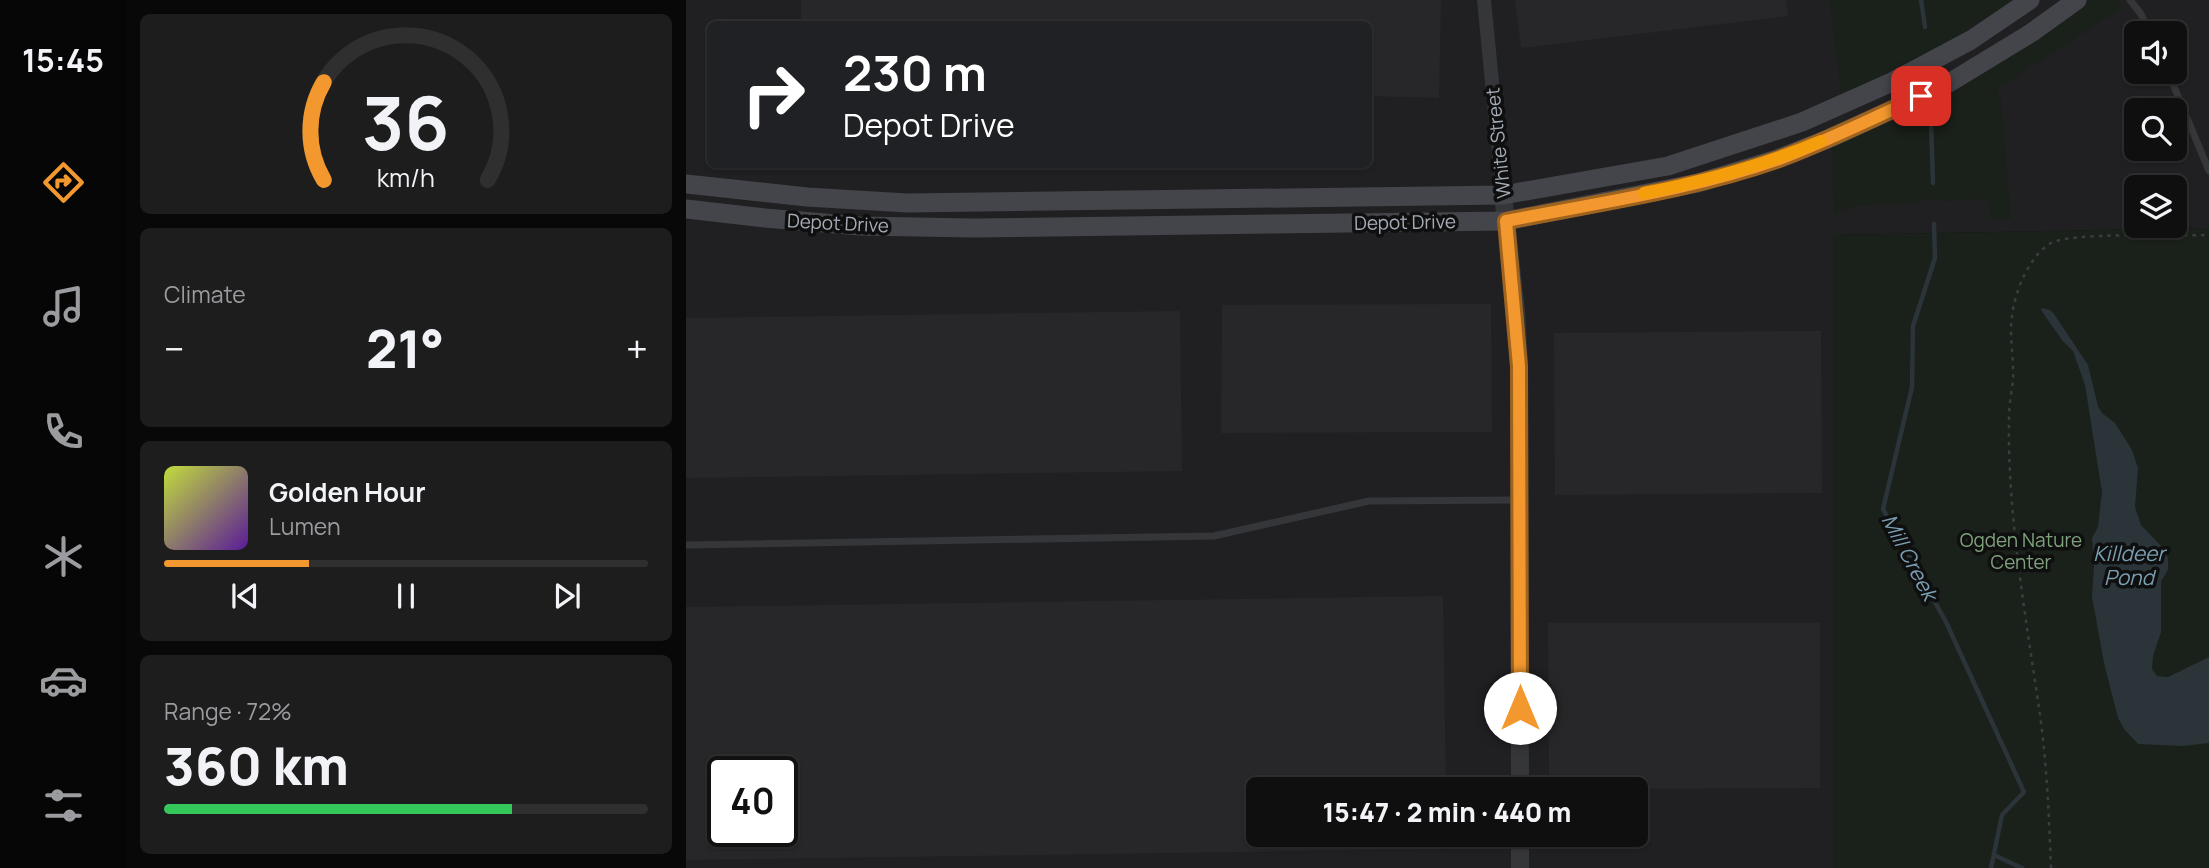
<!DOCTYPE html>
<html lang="en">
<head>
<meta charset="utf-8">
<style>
	:root { --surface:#0f0f10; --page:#1d1d1e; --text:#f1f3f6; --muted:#9b9c9f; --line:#2f2f30; --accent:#f3982e }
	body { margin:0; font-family:Manrope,sans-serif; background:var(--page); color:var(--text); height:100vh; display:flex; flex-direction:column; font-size:26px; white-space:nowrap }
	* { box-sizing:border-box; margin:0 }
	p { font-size:23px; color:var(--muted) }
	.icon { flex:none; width:38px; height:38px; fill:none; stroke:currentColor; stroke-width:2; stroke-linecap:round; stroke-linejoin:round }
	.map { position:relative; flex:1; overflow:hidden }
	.sheet { display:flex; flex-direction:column; gap:14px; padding:14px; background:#080809; width:560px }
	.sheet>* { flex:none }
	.hud { position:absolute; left:21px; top:21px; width:665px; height:147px; border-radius:10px; box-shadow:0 2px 5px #0004,0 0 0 2px var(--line); background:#202124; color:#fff; overflow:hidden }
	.tools { position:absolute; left:1438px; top:21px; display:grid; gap:14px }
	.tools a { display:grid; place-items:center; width:63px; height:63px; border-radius:10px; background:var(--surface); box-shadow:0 2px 5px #0004,0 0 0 2px var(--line); font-size:35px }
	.speed { position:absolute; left:21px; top:756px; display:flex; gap:14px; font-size:35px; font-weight:700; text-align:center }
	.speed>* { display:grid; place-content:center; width:91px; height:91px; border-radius:50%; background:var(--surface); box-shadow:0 2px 5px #0004,0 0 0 2px var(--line); line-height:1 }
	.speed .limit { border:4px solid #111; border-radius:10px; background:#fff; color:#111 }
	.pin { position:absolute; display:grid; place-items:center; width:60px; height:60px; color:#fff; margin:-30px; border-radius:14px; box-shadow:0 4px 10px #0006 }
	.me { position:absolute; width:77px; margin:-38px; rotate:0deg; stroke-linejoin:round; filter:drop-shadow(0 0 5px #0008) }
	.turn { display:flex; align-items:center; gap:24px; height:147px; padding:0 21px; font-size:32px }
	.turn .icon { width:91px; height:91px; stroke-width:2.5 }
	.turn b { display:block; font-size:49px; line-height:60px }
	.big { font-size:52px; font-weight:800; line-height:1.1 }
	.sheet .tile { flex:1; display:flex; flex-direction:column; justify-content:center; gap:10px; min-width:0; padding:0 24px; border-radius:10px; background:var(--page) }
	.sheet .dial { align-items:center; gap:0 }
	.dial svg { height:182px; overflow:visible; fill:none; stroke:var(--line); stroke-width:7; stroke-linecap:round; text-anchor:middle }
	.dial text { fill:var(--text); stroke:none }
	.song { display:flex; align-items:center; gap:21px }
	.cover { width:84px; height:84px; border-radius:10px; background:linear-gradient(135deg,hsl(70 70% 55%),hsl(270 70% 35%)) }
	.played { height:7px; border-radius:4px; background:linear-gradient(90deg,var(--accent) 30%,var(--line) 30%) }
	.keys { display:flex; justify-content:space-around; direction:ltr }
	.heat { display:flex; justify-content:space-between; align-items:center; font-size:38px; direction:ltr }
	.charge { height:10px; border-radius:5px; background:linear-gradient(90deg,#34c759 72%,var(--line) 0) }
	.trip { position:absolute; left:560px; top:777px; width:402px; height:70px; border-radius:10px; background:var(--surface); box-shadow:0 2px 5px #0004,0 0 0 2px var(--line); font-weight:800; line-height:70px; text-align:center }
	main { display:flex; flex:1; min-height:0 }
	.menu { display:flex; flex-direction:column; width:126px; justify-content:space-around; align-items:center; background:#060606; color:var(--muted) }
	.menu .icon { width:49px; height:49px }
	.menu .current { color:var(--accent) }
	.menu b { font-size:32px; color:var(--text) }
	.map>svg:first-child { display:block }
	.built { fill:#202022; fill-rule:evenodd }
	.green { fill:#1a201a }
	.water { fill:#2a3439 }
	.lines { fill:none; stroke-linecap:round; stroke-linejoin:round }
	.stream { stroke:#2a3439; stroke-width:4.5 }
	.building { fill:#272729; fill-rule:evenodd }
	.path { stroke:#3b3d41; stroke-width:2.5; stroke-dasharray:3.5 5; stroke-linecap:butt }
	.service { stroke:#35363a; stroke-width:7 }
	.minor { stroke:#35363a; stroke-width:14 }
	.tertiary { stroke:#35363a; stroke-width:18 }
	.secondary { stroke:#43454a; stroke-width:19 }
	.route-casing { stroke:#9e631e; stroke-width:18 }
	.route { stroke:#f3982e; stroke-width:12 }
	.slow { stroke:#f59e0b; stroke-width:12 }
	.labels { text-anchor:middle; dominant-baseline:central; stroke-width:7; stroke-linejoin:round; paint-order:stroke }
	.street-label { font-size:19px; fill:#a5acb6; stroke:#0f0f10 }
	.park-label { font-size:19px; fill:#7ea17c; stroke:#0f0f10 }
	.water-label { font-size:21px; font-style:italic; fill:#7b9fb2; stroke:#0f0f10 }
</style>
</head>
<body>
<main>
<nav class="menu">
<b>15:45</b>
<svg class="icon current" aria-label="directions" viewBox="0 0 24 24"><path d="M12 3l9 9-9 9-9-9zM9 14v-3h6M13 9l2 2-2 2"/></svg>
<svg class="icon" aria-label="music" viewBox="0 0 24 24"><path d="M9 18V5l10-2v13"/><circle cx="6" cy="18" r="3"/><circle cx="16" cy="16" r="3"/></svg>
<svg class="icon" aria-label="phone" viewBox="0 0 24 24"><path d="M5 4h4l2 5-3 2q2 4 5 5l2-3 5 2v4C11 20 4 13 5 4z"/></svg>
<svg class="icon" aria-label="climate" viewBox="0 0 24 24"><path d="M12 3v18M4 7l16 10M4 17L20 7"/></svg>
<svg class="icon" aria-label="car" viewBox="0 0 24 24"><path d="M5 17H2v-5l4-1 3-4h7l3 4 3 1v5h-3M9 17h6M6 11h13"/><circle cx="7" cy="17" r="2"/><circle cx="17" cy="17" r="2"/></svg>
<svg class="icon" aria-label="filters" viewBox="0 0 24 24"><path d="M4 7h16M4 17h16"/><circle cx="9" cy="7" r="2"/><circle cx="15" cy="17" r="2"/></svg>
</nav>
<section class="sheet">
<div class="tile dial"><svg viewBox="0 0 100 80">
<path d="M14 69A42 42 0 1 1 86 69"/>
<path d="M14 69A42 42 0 0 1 14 26" stroke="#f3982e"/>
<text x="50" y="56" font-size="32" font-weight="700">36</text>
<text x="50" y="72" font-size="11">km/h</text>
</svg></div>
<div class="tile"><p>Climate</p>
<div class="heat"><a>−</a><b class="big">21°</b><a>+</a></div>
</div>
<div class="tile">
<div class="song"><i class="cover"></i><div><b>Golden Hour</b><p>Lumen</p></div></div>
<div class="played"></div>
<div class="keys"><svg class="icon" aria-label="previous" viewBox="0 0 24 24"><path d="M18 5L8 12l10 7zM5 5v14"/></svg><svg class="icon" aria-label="pause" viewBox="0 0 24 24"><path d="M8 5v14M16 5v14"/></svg><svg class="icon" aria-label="next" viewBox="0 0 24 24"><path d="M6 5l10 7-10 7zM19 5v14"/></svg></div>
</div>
<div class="tile"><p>Range · 72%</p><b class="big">360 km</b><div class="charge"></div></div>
</section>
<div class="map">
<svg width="1523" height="868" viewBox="0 0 1523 868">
	<rect width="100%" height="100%" fill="#141415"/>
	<path class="built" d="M0,0h1523v228l-376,7v633h-1147zM24,24h658v140h-658zM1451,33h38v39h-38zM1451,110h38v39h-38zM1451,187h38v39h-38zM37,772h59v59h-59zM572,789h378v46h-378z"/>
	<path class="green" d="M1144,0h185l-69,43 -105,52z
		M1405,0h26l6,7 -126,82 4,11 10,119h-21l-1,-16 -5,-4 -39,2 -14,-3 -20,6 -56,1 -21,10 -2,-69 239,-131z
		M1523,228v640h-376v-633z"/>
	<path class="water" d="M1356,308l8,2 4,4 34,51 10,41 4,7 13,10 17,27 6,18 -3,39 6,18 21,22 6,11v12l-7,11v51l-8,24 -1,13 5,7 11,1 41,-20v86l-26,3 -45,-2 -14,-15 -6,-11 -14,-55 -12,-66 2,-30 -2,-29 6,-11 4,-35 -17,-107 -12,-34 -11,-11 -21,-30z"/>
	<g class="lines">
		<path class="stream" d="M1235,0l4,27
			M1245,124l2,59
			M1248,224l1,34 -22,68 -1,61 -29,122 63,113 78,170 -22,23 -11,53
			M1308,855l28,13"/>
	</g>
	<path class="building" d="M115,0h640l-2,98 -71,-2v-72h-567z
		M829,0h271l2,16 -267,32z
		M805,304l1,128 -271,1 1,-128z
		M494,311l2,160 -496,7v-160z
		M1135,331l1,162 -267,2 -1,-162z
		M757,596l3,193h-188v46h189v14l-761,11v-253zM37,772h59v59h-59z
		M862,623h272v165l-271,1z"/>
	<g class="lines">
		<path class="path" d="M1365,868c-2,-51 -4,-102 -11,-153 -14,-97 -33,-201 -31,-299 0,-13 3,-25 4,-37 1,-21 -4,-43 -1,-63 3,-25 17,-60 39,-73 20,-11 129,-7 158,-8"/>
		<path class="service" d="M1444,0l11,14 9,19
			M1482,72l41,99
			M0,545l528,-9 155,-35 149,-1"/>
		<path class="minor" d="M798,0l19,195"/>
		<path class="tertiary" d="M817,195l13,116 3,55 1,423
			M834,835v33"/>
		<path class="secondary" d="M0,184l121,13 100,6 596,-8 165,-29 134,-44 90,-40 79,-42 59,-40
			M0,209l79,9 95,8 114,2 532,-7 192,-38 79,-24 53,-21 114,-52 87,-53 46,-33"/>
	</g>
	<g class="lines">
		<g class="route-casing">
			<path id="route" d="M834,708l-1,-342 -13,-145c91,-18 185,-31 273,-62 48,-18 95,-41 142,-63"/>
		</g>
		<use href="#route" class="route"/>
		<path class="slow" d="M958,193c61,-12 120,-28 177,-52"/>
	</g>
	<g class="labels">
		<g class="street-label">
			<text transform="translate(812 143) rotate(-96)">White Street</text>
			<text transform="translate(719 222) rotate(-1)">Depot Drive</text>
			<text transform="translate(152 223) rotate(3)">Depot Drive</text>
		</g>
		<g class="park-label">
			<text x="1335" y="540">Ogden Nature<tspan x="1335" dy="22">Center</tspan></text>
		</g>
		<g class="water-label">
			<text x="1443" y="553">Killdeer<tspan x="1443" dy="24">Pond</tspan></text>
			<text transform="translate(1224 557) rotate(62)">Mill Creek</text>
		</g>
	</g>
</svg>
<div class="tools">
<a><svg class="icon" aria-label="sound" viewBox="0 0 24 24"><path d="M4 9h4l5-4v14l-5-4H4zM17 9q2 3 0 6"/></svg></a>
<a><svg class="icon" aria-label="search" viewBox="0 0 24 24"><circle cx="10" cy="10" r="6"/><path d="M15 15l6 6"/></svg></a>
<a><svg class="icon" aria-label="layers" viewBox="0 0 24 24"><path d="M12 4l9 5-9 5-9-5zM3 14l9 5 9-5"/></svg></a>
</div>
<div class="speed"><div class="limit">40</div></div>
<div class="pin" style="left:1235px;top:96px;background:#d93025"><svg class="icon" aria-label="arrive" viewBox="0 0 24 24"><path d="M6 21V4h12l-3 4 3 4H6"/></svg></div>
<svg class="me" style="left:834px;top:708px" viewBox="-20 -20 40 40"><circle r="19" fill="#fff"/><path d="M0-13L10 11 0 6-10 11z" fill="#f3982e"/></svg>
<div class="trip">15:47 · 2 min · 440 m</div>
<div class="hud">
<div class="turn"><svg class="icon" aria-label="right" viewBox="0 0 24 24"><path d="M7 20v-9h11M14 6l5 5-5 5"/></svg><div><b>230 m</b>Depot Drive</div></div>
</div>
</div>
</main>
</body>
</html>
